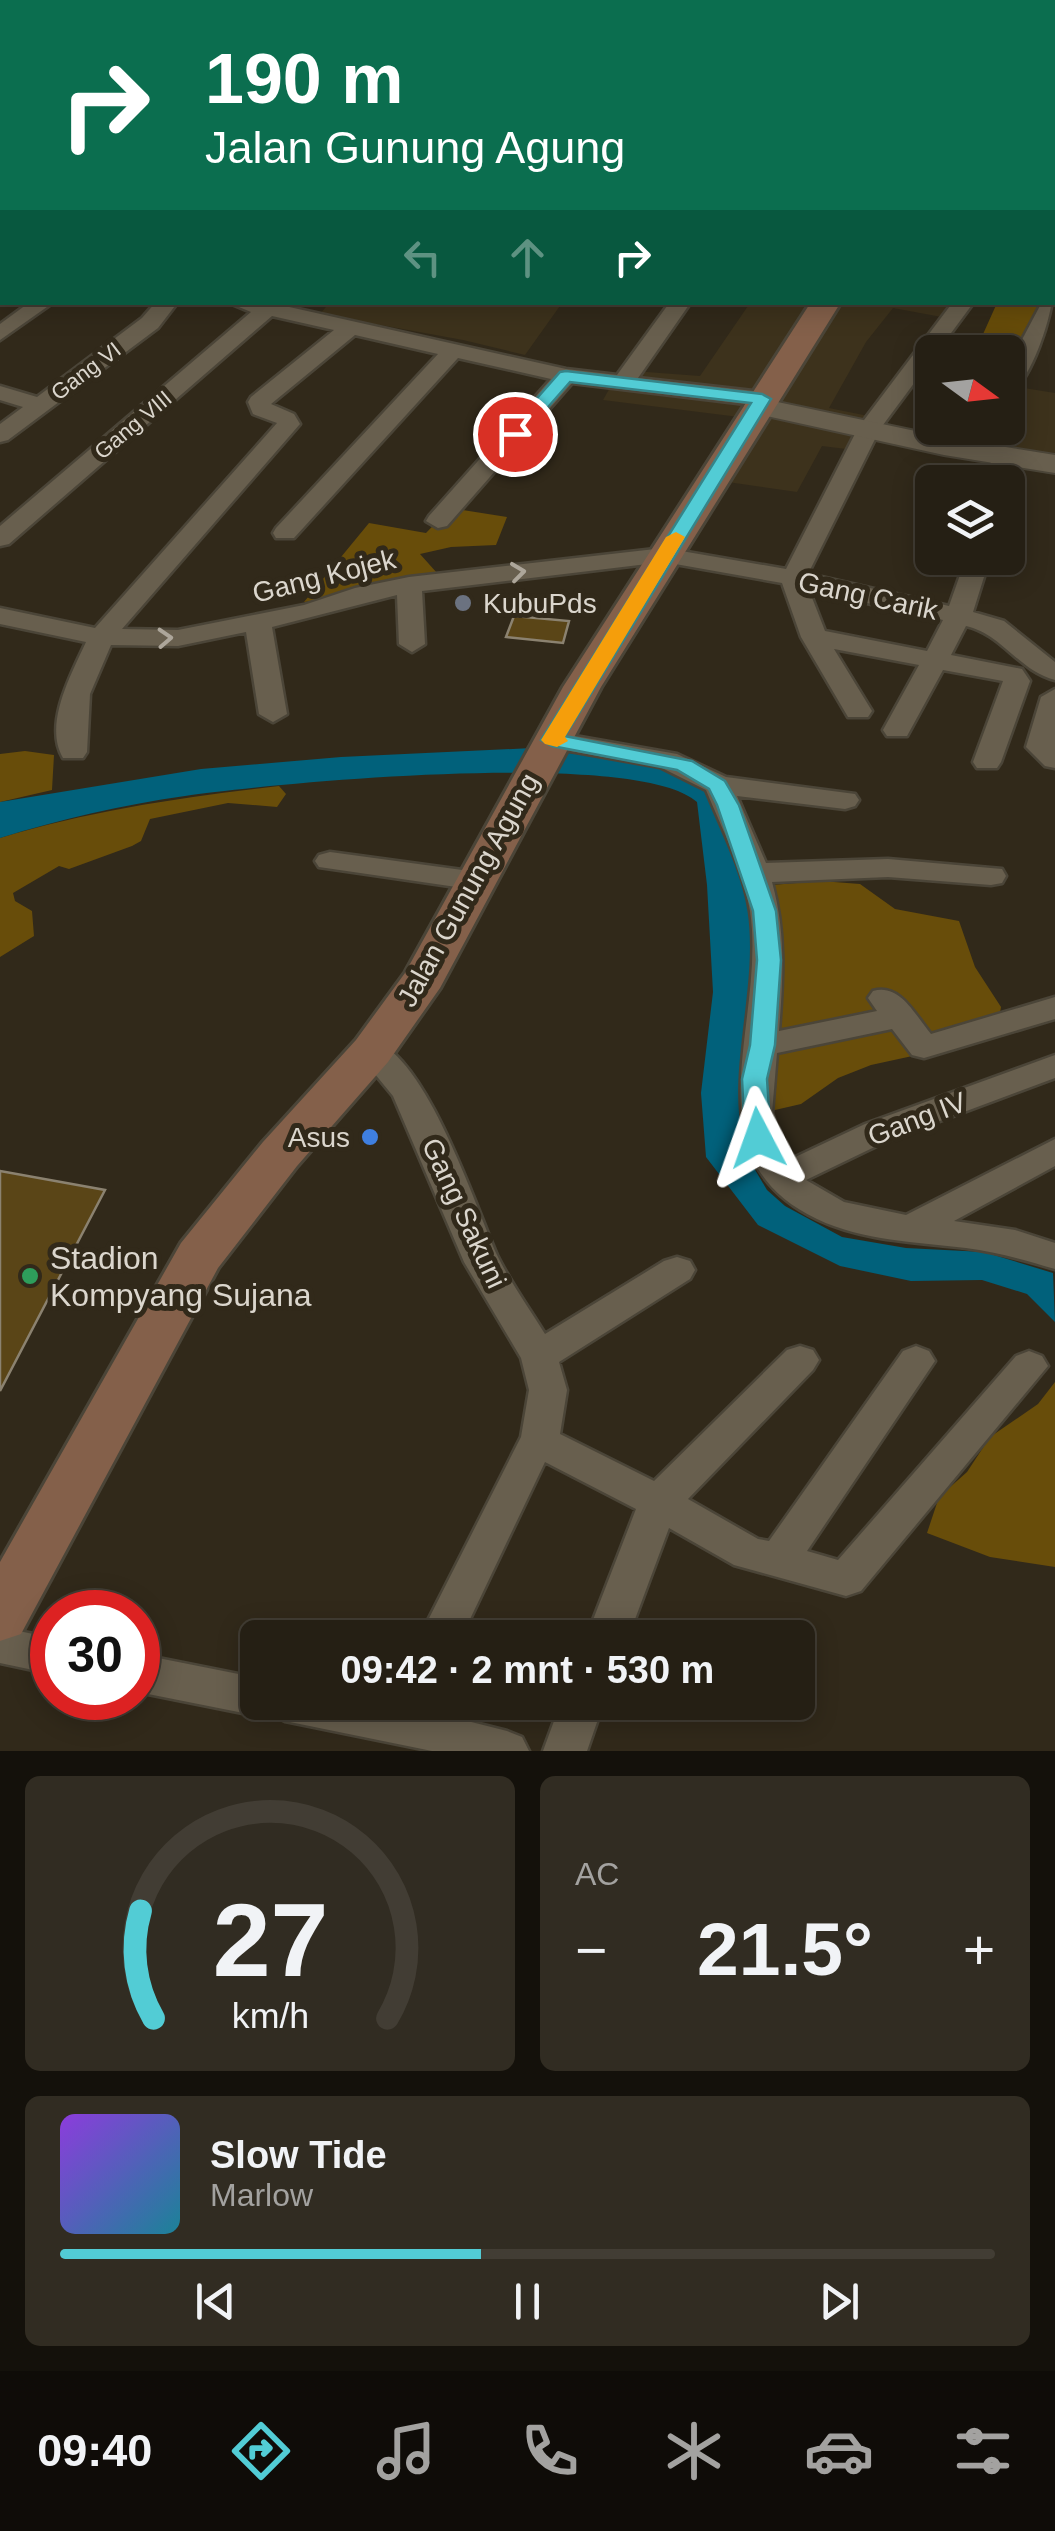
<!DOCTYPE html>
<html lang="id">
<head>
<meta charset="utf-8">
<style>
	:root { --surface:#251f14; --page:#312c22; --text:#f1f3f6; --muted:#a3a2a0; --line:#423d34; --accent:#52ccd5 }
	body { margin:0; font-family:Helvetica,sans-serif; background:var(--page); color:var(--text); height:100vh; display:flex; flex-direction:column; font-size:38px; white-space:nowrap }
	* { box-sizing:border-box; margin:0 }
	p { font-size:32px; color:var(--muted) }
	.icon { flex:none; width:55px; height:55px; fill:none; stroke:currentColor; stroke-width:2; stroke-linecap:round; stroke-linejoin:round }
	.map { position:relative; height:1751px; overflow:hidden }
	.sheet { display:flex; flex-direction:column; gap:25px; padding:25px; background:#14110b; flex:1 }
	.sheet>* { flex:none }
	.banner { position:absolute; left:0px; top:0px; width:1055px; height:305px; box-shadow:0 5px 25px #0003,0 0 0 2px var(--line); background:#0b6e4f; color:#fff; overflow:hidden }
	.needle { width:65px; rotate:105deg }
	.tools { position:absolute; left:915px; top:335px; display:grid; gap:20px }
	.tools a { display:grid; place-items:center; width:110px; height:110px; border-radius:15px; background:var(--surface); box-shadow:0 5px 25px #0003,0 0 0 2px var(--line); font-size:50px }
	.speed { position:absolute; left:30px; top:1590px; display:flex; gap:20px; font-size:50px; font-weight:700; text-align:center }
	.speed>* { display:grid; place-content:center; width:130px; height:130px; border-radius:50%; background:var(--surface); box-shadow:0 5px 25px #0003,0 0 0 2px var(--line); line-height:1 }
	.speed .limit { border:15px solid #d22; background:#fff; color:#111 }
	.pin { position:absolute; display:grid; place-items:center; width:85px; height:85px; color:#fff; margin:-42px; border:5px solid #fff; border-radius:50%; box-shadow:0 2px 10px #0007 }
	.me { position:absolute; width:110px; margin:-55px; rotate:356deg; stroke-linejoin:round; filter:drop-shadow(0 0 8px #0008) }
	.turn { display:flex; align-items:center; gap:35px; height:210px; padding:0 40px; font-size:45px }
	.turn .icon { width:130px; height:130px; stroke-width:2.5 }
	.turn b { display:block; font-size:70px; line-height:85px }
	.lanes { display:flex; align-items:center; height:95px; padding:0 40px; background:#0003; justify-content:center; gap:50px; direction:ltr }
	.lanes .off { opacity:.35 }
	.big { font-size:75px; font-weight:700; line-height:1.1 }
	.sheet .widget { flex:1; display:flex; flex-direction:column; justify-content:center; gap:15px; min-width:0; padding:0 35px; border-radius:15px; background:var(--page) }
	.sheet .dial { align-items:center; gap:0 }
	.dial svg { height:260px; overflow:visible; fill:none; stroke:var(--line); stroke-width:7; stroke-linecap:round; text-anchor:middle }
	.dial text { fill:var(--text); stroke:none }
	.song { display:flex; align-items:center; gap:30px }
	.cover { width:120px; height:120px; border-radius:15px; background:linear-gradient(135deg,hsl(270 70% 55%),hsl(190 70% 35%)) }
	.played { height:10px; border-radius:5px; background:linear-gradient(90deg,var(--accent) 45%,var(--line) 45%) }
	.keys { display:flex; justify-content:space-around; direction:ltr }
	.heat { display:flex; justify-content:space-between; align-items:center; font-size:55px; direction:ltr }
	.sheet .tiles { flex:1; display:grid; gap:25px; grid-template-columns:1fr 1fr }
	.widget:last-child { grid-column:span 2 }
	.trip { position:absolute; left:240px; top:1620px; width:575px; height:100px; border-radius:15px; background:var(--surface); box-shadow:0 5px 25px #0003,0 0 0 2px var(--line); font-weight:700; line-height:100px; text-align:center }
	.menu { display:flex; height:160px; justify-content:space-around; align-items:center; background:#0f0c08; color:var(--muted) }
	.menu .icon { width:70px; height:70px }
	.menu .current { color:var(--accent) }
	.menu b { font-size:45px; color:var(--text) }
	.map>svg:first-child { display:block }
	.built { fill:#3d321c }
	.green { fill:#684d0a }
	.water { fill:#01617b }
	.building { fill:#5a4517; stroke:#8b8270; stroke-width:2.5 }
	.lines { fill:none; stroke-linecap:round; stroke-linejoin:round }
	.minor-casing { stroke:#4b4538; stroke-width:5 }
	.tertiary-casing { stroke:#4b4538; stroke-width:4 }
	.secondary-casing { stroke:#4b4538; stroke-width:6 }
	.minor { fill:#685f4e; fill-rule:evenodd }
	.tertiary { fill:#685f4e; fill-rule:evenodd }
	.secondary { fill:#84604a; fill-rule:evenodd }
	.oneway { stroke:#ada69a }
	.route { fill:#52ccd5; stroke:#35858a; stroke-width:2.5 }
	.slow { fill:#f59e0b }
	.worship-dot { fill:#6b7280; stroke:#31291a; stroke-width:4 }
	.shop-dot { fill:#3f7fe0; stroke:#31291a; stroke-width:4 }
	.leisure-dot { fill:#2e9e5b; stroke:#31291a; stroke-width:4 }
	.labels { text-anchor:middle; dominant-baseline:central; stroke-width:10; stroke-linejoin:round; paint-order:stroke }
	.far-street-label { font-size:22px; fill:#dbd6cd; stroke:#31291a }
	.street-label { font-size:28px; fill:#dbd6cd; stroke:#31291a }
	.poi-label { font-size:28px; fill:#dbd6cd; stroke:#31291a; text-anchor:start }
	.near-poi-label { font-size:32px; fill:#dbd6cd; stroke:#31291a; text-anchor:start }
</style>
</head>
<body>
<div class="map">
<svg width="1055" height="1751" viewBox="0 0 1055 1751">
	<rect width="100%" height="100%" fill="#31291a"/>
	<path class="built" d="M330,302l232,1 -37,52 -62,-15 -143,-26z
		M750,303h219l-11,17 -65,-12 -27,34 -37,66 59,12 -17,32 -49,-6 -25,46 -83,-12 33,-62 -144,-18 17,-30 80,6z
		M1012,386l43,7v60l-66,-9 6,-16h13v-31z"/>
	<path class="green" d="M997,303h53l-38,83 -4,-1v-33h-33z
		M450,508l57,9 -11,28 -45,2 -31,7 17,19 -44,6 -23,15 -66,8 65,-79 57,10z
		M25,751l29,4 -2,35 -52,12v-48z
		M279,786l7,8 -9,13 -49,-4 -78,16 -9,22 -9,5 -63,23 -10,-3 -46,27 2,8 17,10 2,25 -34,21v-119c92,-28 184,-41 279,-52z
		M821,881l39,3 35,25 64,12 16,46 26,40 -3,17 -21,18 -106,23 -33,13 -37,26 -61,14 7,-44v-187z
		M1055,1382v185l-65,-10 -63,-24 12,-36 28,-25 23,-35 48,-33z"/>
	<path class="water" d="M532,748l133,18 39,16 43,105 11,81 -18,150 8,40 19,32 18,16 57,31 64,11 78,4 69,21 2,49 -28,-28 -45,-14 -71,1 -71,-15 -82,-41 -52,-68 -5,-64 12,-101 -6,-107 -10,-83c-61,-54 -422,-19 -512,-6 -63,9 -124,23 -185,42v-36l201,-33 140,-12z"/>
	<path class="building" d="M514,616l55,5 -6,22 -57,-6z
		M0,1171l105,19 -105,201z"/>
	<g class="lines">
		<g class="minor-casing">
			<path id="minor" d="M0,18l2,1v10h-2z
				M1052,114h3v10h-3z
				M2,179v12l-2,1v-12z
				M1052,292c3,17 -23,96 -44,101v-27l34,-64h10z
				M30,302h24l-54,38v-16z
				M156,302h22l-20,26 -150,112 -8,2v-18l23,-17 -23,-7v-14l37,11 105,-79z
				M227,302h40l299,67 51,6 53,-73h21l-53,76 124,14 11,7 -11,7 -190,-23 -125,143 -9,2 -12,-7 3,-5 122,-137 -93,-21 -164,180h-18l-3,-5 3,-5 162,-174 -83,-19 -84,69 23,10 6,10 -178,205 56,1 126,-25 51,-17 54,-11 255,-29 122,21 72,-141 95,-126h21l-37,50h-5v7l-52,70 -72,145 141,32 17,-48h24l-17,54 31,9 51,41v18c-36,-9 -53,-46 -89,-54l-15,29 71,14 8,12 -29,81 -4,6h-20l-4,-6 30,-81 -60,-11 -36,66h-20l-4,-6 36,-65 -85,-16 38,62 -4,6h-20l-47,-80 -19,-54 -118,-21 -242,29 3,53 -13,8 -13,-8 -2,-49 -125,32 15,87 -14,8 -14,-8 -13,-82 -68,14 -67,-1 -21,49 -3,58 -4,6h-20c-20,-34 9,-85 23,-116l-86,-18v-16l95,20 182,-205 -24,-9 -5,-12 3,-5 83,-67 -62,-14 -263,228 -9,2v-20l251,-214zM809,590l134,30 -16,31 -102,-20z
				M974,428h22l-16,28 -8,2 -12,-7z
				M1003,449l12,7 2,16 -9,16v-6h-18l1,-26z
				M1055,689v79l-10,-2 -19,-19 15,-50z
				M552,732l125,22 49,23 129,17 4,6 -4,6 -10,3 -108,-13 29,67 122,-4 114,10 4,7 -4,7 -11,2 -103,-8 -116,5c14,50 11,97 7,149l98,-20 -9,-13 5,-7c27,-8 42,24 58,43l124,-37v22l-131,39 -12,-3 -20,-26 -115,24 -5,60 17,47 76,-36 190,-69v23l-166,62 -83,40 38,22 62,13 149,-76v27l-101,55 61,9 40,13v26c-30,-9 -58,-17 -89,-21 -49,-6 -103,-7 -149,-29 -131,-62 -50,-197 -67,-308 -7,-42 -28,-82 -44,-121l-46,-23 -118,-21 -4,-6z
				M330,852l147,20 11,2 4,7 -4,7 -11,2 -158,-23 -4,-6 4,-6z
				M372,1040c54,15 103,165 125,215 13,27 32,53 48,79l119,-73 13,-4 13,4 5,9 -5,9 -131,83 8,28 -7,44 94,47 133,-131 13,-4 13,4 6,10 -6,10 -125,129 70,40 11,2 134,-190 13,-5 13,5 6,10 -128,190 31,9 178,-204 13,-5 13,5 6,10 -187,225 -15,5 -112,-31 -65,-37 -41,110h-42l50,-129 -91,-47 -84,176h-42l102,-201 8,-47 -8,-32 -57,-96 -71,-166 -37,-45 4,-8z
				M0,1627l52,11v36l-52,-11z
				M138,1654l120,24v24h134l115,29 15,6 7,14h-97l-147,-30 -17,-9 -10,4 -120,-24z
				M561,1702h43l-17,49h-44z"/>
		</g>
		<g class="tertiary-casing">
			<path id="tertiary" d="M627,0h48l1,2h-47z
				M758,398l186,39 111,18v18l-111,-18 -196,-43 -4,-6 4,-6z"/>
		</g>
		<g class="secondary-casing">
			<path id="secondary" d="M1052,31l3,1v14h-3z
				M811,302h30l-240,385 -161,301 -52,74 -91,104 -79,102 -197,366 -21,7v-79l181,-319 82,-101 93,-102 49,-67 158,-286z"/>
		</g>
		<use href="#minor" class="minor"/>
		<use href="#tertiary" class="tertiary"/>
		<use href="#secondary" class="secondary"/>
	</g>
	<defs><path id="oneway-chevron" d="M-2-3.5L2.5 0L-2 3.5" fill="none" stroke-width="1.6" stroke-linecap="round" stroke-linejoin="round" transform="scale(2.5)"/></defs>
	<g class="oneway">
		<use href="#oneway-chevron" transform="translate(518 572) rotate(-7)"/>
		<use href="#oneway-chevron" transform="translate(165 638) rotate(-3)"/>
	</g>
	<path class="route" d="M566,371l196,23 9,5 -206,337 127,25 33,20 14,24 37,106 5,49 -6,85 -8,34 4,59 -4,6h-18l-4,-6 -3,-59 8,-34 7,-85 -4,-49 -36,-106 -8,-16 -32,-19 -125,-24 -11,-6 210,-337 -181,-21 -49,56h-12v-8l51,-58z"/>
	<path class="slow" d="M676,532l9,5 -120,200 3,4 -11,6 -12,-3 -4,-4 125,-203z"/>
	<circle class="worship-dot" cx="463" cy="603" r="10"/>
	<circle class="shop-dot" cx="370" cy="1137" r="10"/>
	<circle class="leisure-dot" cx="30" cy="1276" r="10"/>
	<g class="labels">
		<g class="far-street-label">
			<text transform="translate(86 371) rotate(-37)">Gang VI</text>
			<text transform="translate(133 425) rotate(-40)">Gang VIII</text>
		</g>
		<g class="street-label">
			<text transform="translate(324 576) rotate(-14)">Gang Kojek</text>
			<text transform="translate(868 596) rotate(12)">Gang Carik</text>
			<text transform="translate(468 890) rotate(-61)">Jalan Gunung Agung</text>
			<text transform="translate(917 1119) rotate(-21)">Gang IV</text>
			<text transform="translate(464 1213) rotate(65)">Gang Sakuni</text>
		</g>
		<g class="poi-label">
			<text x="483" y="603">KubuPds</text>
			<text x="350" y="1137" text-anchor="end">Asus</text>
		</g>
		<g class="near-poi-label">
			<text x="50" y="1258">Stadion<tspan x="50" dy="37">Kompyang Sujana</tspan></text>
		</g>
	</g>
</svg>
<div class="tools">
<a><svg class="needle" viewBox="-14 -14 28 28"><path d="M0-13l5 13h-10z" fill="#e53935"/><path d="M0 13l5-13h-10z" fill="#a3a2a0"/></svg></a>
<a><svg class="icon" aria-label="layers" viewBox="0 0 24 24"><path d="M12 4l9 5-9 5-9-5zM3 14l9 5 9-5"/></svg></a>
</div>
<div class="speed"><div class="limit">30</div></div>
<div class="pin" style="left:515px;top:434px;background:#d93025"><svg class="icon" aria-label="arrive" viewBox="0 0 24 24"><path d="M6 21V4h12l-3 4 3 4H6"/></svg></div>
<svg class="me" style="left:758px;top:1138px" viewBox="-20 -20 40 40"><path d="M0-17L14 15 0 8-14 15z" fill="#52ccd5" stroke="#fff" stroke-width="4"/></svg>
<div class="trip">09:42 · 2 mnt · 530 m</div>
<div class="banner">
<div class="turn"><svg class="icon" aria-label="right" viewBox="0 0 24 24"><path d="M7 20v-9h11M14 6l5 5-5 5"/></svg><div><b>190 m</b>Jalan Gunung Agung</div></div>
<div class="lanes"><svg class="icon off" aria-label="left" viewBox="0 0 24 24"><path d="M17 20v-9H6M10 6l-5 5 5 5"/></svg><svg class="icon off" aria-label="ahead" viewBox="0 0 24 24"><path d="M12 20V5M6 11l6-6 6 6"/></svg><svg class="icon" aria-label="right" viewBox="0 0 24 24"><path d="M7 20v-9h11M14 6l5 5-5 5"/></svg></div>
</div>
</div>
<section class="sheet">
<div class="tiles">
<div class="widget dial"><svg viewBox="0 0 100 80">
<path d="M14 69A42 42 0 1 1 86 69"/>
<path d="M14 69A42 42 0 0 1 10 36" stroke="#52ccd5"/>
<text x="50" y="56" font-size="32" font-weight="700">27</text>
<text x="50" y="72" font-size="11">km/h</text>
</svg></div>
<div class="widget"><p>AC</p>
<div class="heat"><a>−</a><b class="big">21.5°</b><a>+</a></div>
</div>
<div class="widget">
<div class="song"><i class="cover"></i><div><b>Slow Tide</b><p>Marlow</p></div></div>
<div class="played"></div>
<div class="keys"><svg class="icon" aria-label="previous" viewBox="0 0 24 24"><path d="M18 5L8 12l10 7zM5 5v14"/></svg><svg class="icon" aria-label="pause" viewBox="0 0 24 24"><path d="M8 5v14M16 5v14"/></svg><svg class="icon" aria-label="next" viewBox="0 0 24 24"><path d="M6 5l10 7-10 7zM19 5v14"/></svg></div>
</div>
</div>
</section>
<nav class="menu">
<b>09:40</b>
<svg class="icon current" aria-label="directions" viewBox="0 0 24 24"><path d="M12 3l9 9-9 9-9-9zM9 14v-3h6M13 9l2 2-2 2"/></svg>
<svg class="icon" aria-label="music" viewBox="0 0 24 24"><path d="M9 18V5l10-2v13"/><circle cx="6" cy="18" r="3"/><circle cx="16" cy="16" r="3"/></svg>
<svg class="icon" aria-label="phone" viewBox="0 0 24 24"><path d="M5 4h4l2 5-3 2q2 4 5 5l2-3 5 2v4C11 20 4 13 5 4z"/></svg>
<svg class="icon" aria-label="climate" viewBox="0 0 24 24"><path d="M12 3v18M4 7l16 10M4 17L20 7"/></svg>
<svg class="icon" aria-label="car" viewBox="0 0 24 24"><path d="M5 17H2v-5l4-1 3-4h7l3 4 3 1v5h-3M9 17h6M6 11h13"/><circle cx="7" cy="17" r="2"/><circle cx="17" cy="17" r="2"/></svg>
<svg class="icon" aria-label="filters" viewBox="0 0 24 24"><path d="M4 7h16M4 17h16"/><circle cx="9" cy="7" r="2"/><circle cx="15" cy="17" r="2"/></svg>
</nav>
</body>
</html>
